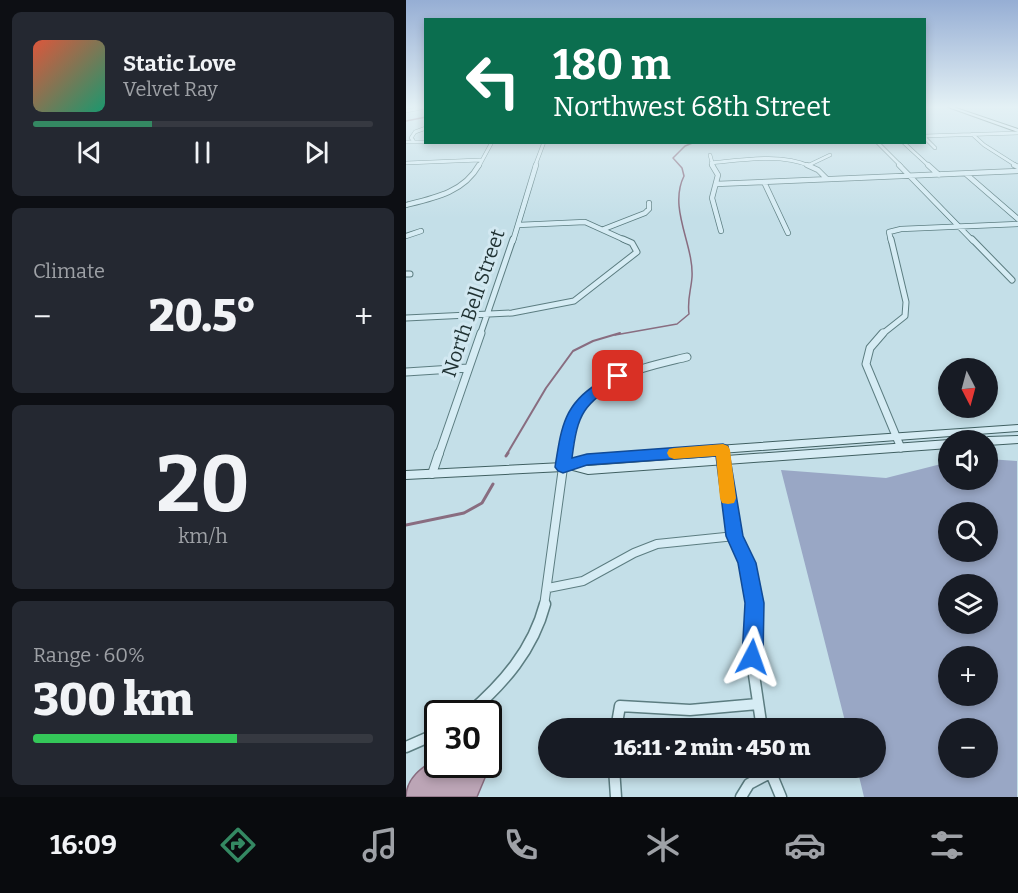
<!DOCTYPE html>
<html lang="en">
<head>
<meta charset="utf-8">
<style>
	:root { --surface:#171b24; --page:#242831; --text:#f1f3f6; --muted:#9ea1a6; --line:#363941; --accent:#348862 }
	body { margin:0; font-family:Bitter,serif; background:var(--page); color:var(--text); height:100vh; display:flex; flex-direction:column; font-size:22px; white-space:nowrap }
	* { box-sizing:border-box; margin:0 }
	p { font-size:20px; color:var(--muted) }
	.icon { flex:none; width:33px; height:33px; fill:none; stroke:currentColor; stroke-width:2; stroke-linecap:round; stroke-linejoin:round }
	.map { position:relative; flex:1; overflow:hidden }
	.sheet { display:flex; flex-direction:column; gap:12px; padding:12px; background:#0d0f14; width:406px }
	.sheet>* { flex:none }
	.banner { position:absolute; left:18px; top:18px; width:502px; height:126px; border-radius:0px; box-shadow:0 3px 9px #0003; background:#0b6e4f; color:#fff; overflow:hidden }
	.needle { width:39px; rotate:174deg }
	.tools { position:absolute; left:532px; top:358px; display:grid; gap:12px }
	.tools a { display:grid; place-items:center; width:60px; height:60px; border-radius:50%; background:var(--surface); box-shadow:0 3px 9px #0003; font-size:30px }
	.speed { position:absolute; left:18px; top:700px; display:flex; gap:12px; font-size:30px; font-weight:700; text-align:center }
	.speed>* { display:grid; place-content:center; width:78px; height:78px; border-radius:50%; background:var(--surface); box-shadow:0 3px 9px #0003; line-height:1 }
	.speed .limit { border:3px solid #111; border-radius:9px; background:#fff; color:#111 }
	.pin { position:absolute; display:grid; place-items:center; width:51px; height:51px; color:#fff; margin:-26px; border-radius:12px; box-shadow:0 3px 9px #0006 }
	.me { position:absolute; width:66px; margin:-33px; rotate:4deg; stroke-linejoin:round; filter:drop-shadow(0 0 4px #0008) }
	.turn { display:flex; align-items:center; gap:21px; height:126px; padding:0 30px; font-size:27px }
	.turn .icon { width:78px; height:78px; stroke-width:2.5 }
	.turn b { display:block; font-size:42px; line-height:51px }
	.big { font-size:45px; font-weight:800; line-height:1.1 }
	.sheet .tile { flex:1; display:flex; flex-direction:column; justify-content:center; gap:9px; min-width:0; padding:0 21px; border-radius:9px; background:var(--page) }
	.sheet .dial { align-items:center; gap:0 }
	.dial b { font-size:78px; line-height:1 }
	.song { display:flex; align-items:center; gap:18px }
	.cover { width:72px; height:72px; border-radius:9px; background:linear-gradient(135deg,hsl(10 70% 55%),hsl(160 70% 35%)) }
	.played { height:6px; border-radius:3px; background:linear-gradient(90deg,var(--accent) 35%,var(--line) 35%) }
	.keys { display:flex; justify-content:space-around; direction:ltr }
	.heat { display:flex; justify-content:space-between; align-items:center; font-size:33px; direction:ltr }
	.charge { height:9px; border-radius:4px; background:linear-gradient(90deg,#34c759 60%,var(--line) 0) }
	.trip { position:absolute; left:132px; top:718px; width:348px; height:60px; border-radius:30px; background:var(--surface); box-shadow:0 3px 9px #0003; font-weight:800; line-height:60px; text-align:center }
	.tabs { display:flex; height:96px; justify-content:space-around; align-items:center; background:#090b0e; color:var(--muted) }
	.tabs .icon { width:42px; height:42px }
	.tabs .on { color:var(--accent) }
	.tabs b { font-size:27px; color:var(--text) }
	main { display:flex; flex:1; min-height:0 }
	.map>svg:first-child { display:block }
	.green { fill:#99a7c5; fill-rule:evenodd }
	.water { fill:#bca5b6; stroke:#896d80; stroke-width:1.5 }
	.lines { fill:none; stroke-linecap:round; stroke-linejoin:round }
	.stream-far2 { stroke:#896d80; stroke-width:1.5 }
	.stream-far1 { stroke:#896d80; stroke-width:2 }
	.stream { stroke:#896d80; stroke-width:3 }
	.street-far5-casing { stroke:#5c7d81; stroke-width:4 }
	.street-far4-casing { stroke:#5c7d81; stroke-width:6 }
	.street-far3-casing { stroke:#5c7d81; stroke-width:7 }
	.street-far2-casing { stroke:#5c7d81; stroke-width:9 }
	.street-far1-casing { stroke:#5c7d81; stroke-width:10 }
	.street-casing { stroke:#5c7d81; stroke-width:13 }
	.secondary-casing { stroke:#406062; stroke-width:2 }
	.street-far5 { stroke:#d6ecf4; stroke-width:3 }
	.street-far4 { stroke:#d6ecf4; stroke-width:4.5 }
	.street-far3 { stroke:#d6ecf4; stroke-width:5 }
	.street-far2 { stroke:#d6ecf4; stroke-width:7 }
	.street-far1 { stroke:#d6ecf4; stroke-width:8 }
	.street { stroke:#d6ecf4; stroke-width:10 }
	.secondary { fill:#d6ecf4; fill-rule:evenodd }
	.route { fill:#1a73e8; stroke:#114b97; stroke-width:1.5 }
	.slow { fill:#f59e0b }
	.labels { text-anchor:middle; dominant-baseline:central; stroke-width:6; stroke-linejoin:round; paint-order:stroke }
	.street-label { font-size:20px; fill:#1f3132; stroke:#d2e8f1 }
</style>
</head>
<body>
<main>
<section class="sheet">
<div class="tile">
<div class="song"><i class="cover"></i><div><b>Static Love</b><p>Velvet Ray</p></div></div>
<div class="played"></div>
<div class="keys"><svg class="icon" aria-label="previous" viewBox="0 0 24 24"><path d="M18 5L8 12l10 7zM5 5v14"/></svg><svg class="icon" aria-label="pause" viewBox="0 0 24 24"><path d="M8 5v14M16 5v14"/></svg><svg class="icon" aria-label="next" viewBox="0 0 24 24"><path d="M6 5l10 7-10 7zM19 5v14"/></svg></div>
</div>
<div class="tile"><p>Climate</p>
<div class="heat"><a>−</a><b class="big">20.5°</b><a>+</a></div>
</div>
<div class="tile dial"><b>20</b><p>km/h</p></div>
<div class="tile"><p>Range · 60%</p><b class="big">300 km</b><div class="charge"></div></div>
</section>
<div class="map">
<svg width="612" height="797" viewBox="0 0 612 797">
	<rect width="100%" height="100%" fill="#c4dfe8"/>
	<path class="green" d="M582,459l29,2v336h-153l-7,-29h19v-39h-29l-66,-259 105,8 63,-16v18h39zM543,513h39v39h-39zM543,585h39v39h-39zM543,657h39v39h-39zM543,729h39v39h-39z"/>
	<path class="water" d="M31,758l1,7h46l1,13 -8,19h-71c0,-19 16,-30 31,-39z"/>
	<g class="lines">
		<path class="stream-far2" d="M0,121l20,-4
			M209,335l62,-11 12,-10c-2,-15 2,-23 3,-37 2,-32 -24,-69 -8,-101l-2,-8 -9,-10 12,-12 10,-4"/>
		<path class="stream-far1" d="M101,454l39,-66 27,-37 20,-10 27,-8"/>
		<path class="stream" d="M100,456l2,-3
			M0,525l58,-12 18,-10 11,-19"/>
		<g class="street-far5-casing">
			<path id="street-far5" d="M0,111l20,-4
				M566,134l12,11 33,21
				M519,136l93,-3
				M519,138l10,10
				M7,140l-2,-2 4,-6 11,-4
				M0,142h32
				M471,142l24,24
				M497,142l26,24
				M304,155l3,11
				M0,163l74,-3
				M305,163c31,-3 70,-10 99,3
				M403,165l21,-10
				M73,166l13,-24
				M129,166l9,-24"/>
		</g>
		<g class="street-far4-casing">
			<path id="street-far4" d="M306,165l6,10 -6,23 9,33
				M401,165l11,5 9,9
				M493,165l74,76
				M522,165l11,10
				M608,165l4,2
				M560,174l52,45
				M358,182l24,51
				M310,184l302,-13
				M0,205c29,-7 58,-13 73,-40
				M112,225l67,-3 42,19
				M198,229l41,-16 4,-4v-6
				M0,236l15,-5
				M107,241l23,-76
				M485,241l-2,-9 12,-3 117,-5"/>
		</g>
		<g class="street-far3-casing">
			<path id="street-far3" d="M566,239l40,41
				M0,274h4
				M0,318l106,-5 62,-12 63,-49 -5,-9 -9,-4
				M74,335l33,-96
				M475,335l24,-19 1,-14 -15,-63"/>
		</g>
		<g class="street-far2-casing">
			<path id="street-far2" d="M477,333l-13,15 -4,16 35,84
				M0,372l62,-4
				M317,450l1,4
				M33,454l42,-121
				M159,454c1,-8 1,-19 4,-27 16,-49 74,-59 118,-70"/>
		</g>
		<g class="street-far1-casing">
			<path id="street-far1" d="M317,453l12,83 12,27 8,43
				M26,474l7,-21
				M142,588l35,-7 51,-28 23,-9 78,-8
				M138,606l21,-153"/>
		</g>
		<g class="street-casing">
			<path id="street" d="M349,604l-2,64 9,61
				M62,714c35,-30 65,-64 77,-110
				M210,729l4,-23 70,4 68,-6
				M0,747l32,-14
				M208,768l2,29
				M363,768l12,29
				M335,797l8,-13 21,-11"/>
		</g>
		<g class="secondary-casing">
			<path id="secondary" d="M542,107h5l65,22v3z
				M612,425v6l-431,32 -5,2 6,1 361,-26 2,1h-2v7l-361,26 -19,-5 -6,2 -157,8v-8l157,-8 24,-8z
				M612,436v7l-30,2v-4h-5l2,-2 3,-2z"/>
		</g>
		<use href="#street-far5" class="street-far5"/>
		<use href="#street-far4" class="street-far4"/>
		<use href="#street-far3" class="street-far3"/>
		<use href="#street-far2" class="street-far2"/>
		<use href="#street-far1" class="street-far1"/>
		<use href="#street" class="street"/>
		<use href="#secondary" class="secondary"/>
	</g>
	<linearGradient id="sky" x2="0" y2="1"><stop stop-color="#96aed4"/><stop offset="0.49" stop-color="#e4f1f5"/><stop offset="1" stop-color="#e4f1f5" stop-opacity="0"/></linearGradient>
	<rect width="612" height="218" fill="url(#sky)"/>
	<path class="route" d="M212,372l4,2 2,2 -2,3c-39,27 -44,32 -50,79l15,-4 136,-10 5,2 15,90 13,27 8,40 -1,54 -3,7 -8,3 -7,-3 -3,-7 3,-54 -7,-40 -12,-27 -10,-80 -129,9 -24,8 -5,-2 -3,-4c6,-37 8,-62 42,-83 7,-5 13,-10 21,-12z"/>
	<path class="slow" d="M317,444l5,2 2,4 6,48 -2,5 -6,1 -6,-1 -2,-5 -4,-42 -42,3 -5,-2 -2,-4 2,-4 5,-1z"/>
	<g class="labels">
		<g class="street-label">
			<text transform="translate(67 303) rotate(-71)">North Bell Street</text>
		</g>
	</g>
</svg>
<div class="tools">
<a><svg class="needle" viewBox="-14 -14 28 28"><path d="M0-13l5 13h-10z" fill="#e53935"/><path d="M0 13l5-13h-10z" fill="#9ea1a6"/></svg></a>
<a><svg class="icon" aria-label="sound" viewBox="0 0 24 24"><path d="M4 9h4l5-4v14l-5-4H4zM17 9q2 3 0 6"/></svg></a>
<a><svg class="icon" aria-label="search" viewBox="0 0 24 24"><circle cx="10" cy="10" r="6"/><path d="M15 15l6 6"/></svg></a>
<a><svg class="icon" aria-label="layers" viewBox="0 0 24 24"><path d="M12 4l9 5-9 5-9-5zM3 14l9 5 9-5"/></svg></a>
<a>+</a>
<a>−</a>
</div>
<div class="speed"><div class="limit">30</div></div>
<div class="pin" style="left:212px;top:376px;background:#d93025"><svg class="icon" aria-label="arrive" viewBox="0 0 24 24"><path d="M6 21V4h12l-3 4 3 4H6"/></svg></div>
<svg class="me" style="left:346px;top:657px" viewBox="-20 -20 40 40"><path d="M0-17L14 15 0 8-14 15z" fill="#1a73e8" stroke="#fff" stroke-width="4"/></svg>
<div class="trip">16:11 · 2 min · 450 m</div>
<div class="banner">
<div class="turn"><svg class="icon" aria-label="left" viewBox="0 0 24 24"><path d="M17 20v-9H6M10 6l-5 5 5 5"/></svg><div><b>180 m</b>Northwest 68th Street</div></div>
</div>
</div>
</main>
<nav class="tabs">
<b>16:09</b>
<svg class="icon on" aria-label="directions" viewBox="0 0 24 24"><path d="M12 3l9 9-9 9-9-9zM9 14v-3h6M13 9l2 2-2 2"/></svg>
<svg class="icon" aria-label="music" viewBox="0 0 24 24"><path d="M9 18V5l10-2v13"/><circle cx="6" cy="18" r="3"/><circle cx="16" cy="16" r="3"/></svg>
<svg class="icon" aria-label="phone" viewBox="0 0 24 24"><path d="M5 4h4l2 5-3 2q2 4 5 5l2-3 5 2v4C11 20 4 13 5 4z"/></svg>
<svg class="icon" aria-label="climate" viewBox="0 0 24 24"><path d="M12 3v18M4 7l16 10M4 17L20 7"/></svg>
<svg class="icon" aria-label="car" viewBox="0 0 24 24"><path d="M5 17H2v-5l4-1 3-4h7l3 4 3 1v5h-3M9 17h6M6 11h13"/><circle cx="7" cy="17" r="2"/><circle cx="17" cy="17" r="2"/></svg>
<svg class="icon" aria-label="filters" viewBox="0 0 24 24"><path d="M4 7h16M4 17h16"/><circle cx="9" cy="7" r="2"/><circle cx="15" cy="17" r="2"/></svg>
</nav>
</body>
</html>
